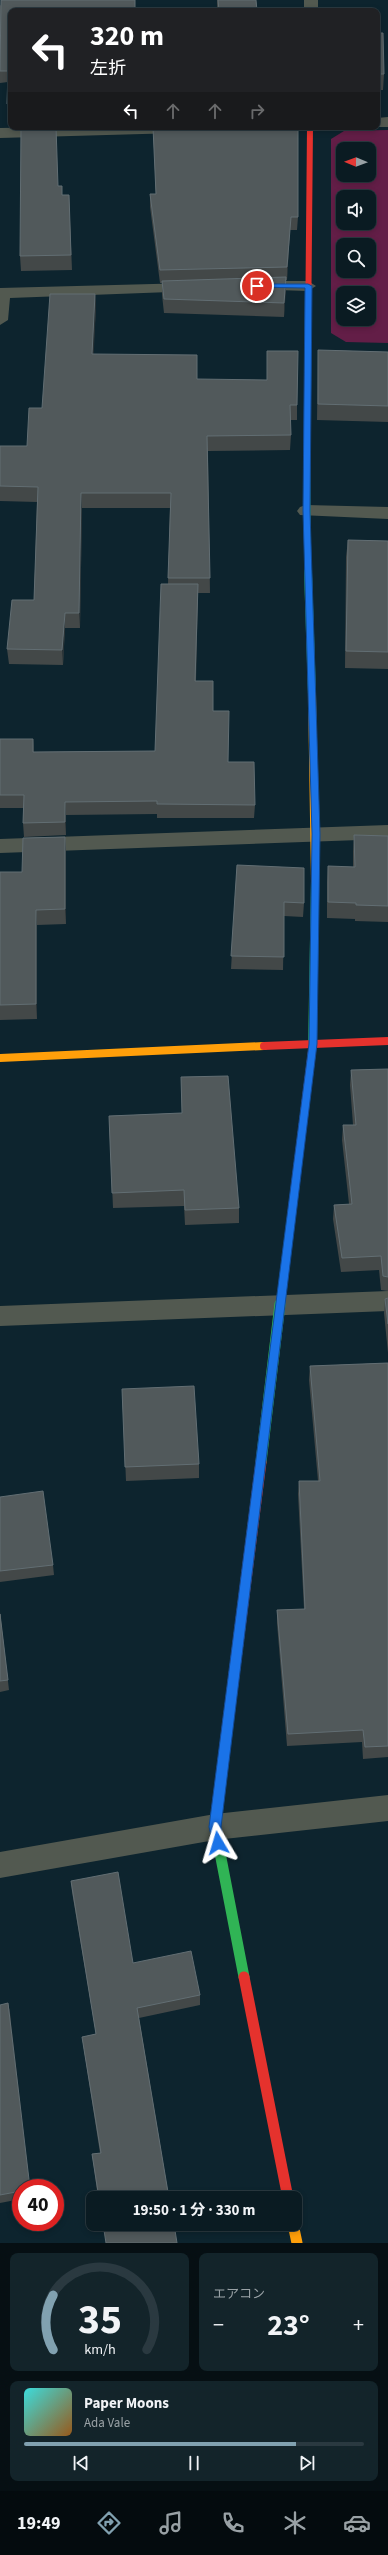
<!DOCTYPE html>
<html lang="ja">
<head>
<meta charset="utf-8">
<style>
	:root { --surface:#0a1b22; --page:#13242a; --text:#f1f3f6; --muted:#99a1a5; --line:#2a3940; --accent:#81a1b0 }
	body { margin:0; font-family:"Source Sans 3","Noto Sans JP",sans-serif; background:var(--page); color:var(--text); height:100vh; display:flex; flex-direction:column; font-size:15px; white-space:nowrap }
	* { box-sizing:border-box; margin:0 }
	p { font-size:13px; color:var(--muted) }
	.icon { flex:none; width:22px; height:22px; fill:none; stroke:currentColor; stroke-width:2; stroke-linecap:round; stroke-linejoin:round }
	.map { position:relative; height:2243px; overflow:hidden }
	.details { display:flex; flex-direction:column; gap:10px; padding:10px; background:#060f13; flex:1 }
	.details>* { flex:none }
	.guide { position:absolute; left:8px; top:8px; width:372px; height:122px; border-radius:8px; box-shadow:0 2px 6px #0003,0 0 0 1px var(--line); background:#202124; color:#fff; overflow:hidden }
	.needle { width:26px; rotate:271deg }
	.tools { position:absolute; left:336px; top:142px; display:grid; gap:8px }
	.tools a { display:grid; place-items:center; width:40px; height:40px; border-radius:8px; background:var(--surface); box-shadow:0 2px 6px #0003,0 0 0 1px var(--line); font-size:20px }
	.speed { position:absolute; left:12px; top:2179px; display:flex; gap:8px; font-size:20px; font-weight:700; text-align:center }
	.speed>* { display:grid; place-content:center; width:52px; height:52px; border-radius:50%; background:var(--surface); box-shadow:0 2px 6px #0003,0 0 0 1px var(--line); line-height:1 }
	.speed .limit { border:6px solid #d22; background:#fff; color:#111 }
	.pin { position:absolute; display:grid; place-items:center; width:34px; height:34px; color:#fff; margin:-17px; border:2px solid #fff; border-radius:50%; box-shadow:0 1px 4px #0007 }
	.me { position:absolute; width:44px; margin:-22px; rotate:353deg; stroke-linejoin:round; filter:drop-shadow(0 0 3px #0008) }
	.turn { display:flex; align-items:center; gap:14px; height:84px; padding:0 16px; font-size:18px }
	.turn .icon { width:52px; height:52px; stroke-width:2.5 }
	.turn b { display:block; font-size:28px; line-height:34px }
	.lanes { display:flex; align-items:center; height:38px; padding:0 16px; background:#0003; justify-content:center; gap:20px; direction:ltr }
	.lanes .off { opacity:.35 }
	.big { font-size:30px; font-weight:700; line-height:1.1 }
	.details .card { flex:1; display:flex; flex-direction:column; justify-content:center; gap:6px; min-width:0; padding:0 14px; border-radius:8px; background:var(--page) }
	.details .dial { align-items:center; gap:0 }
	.dial svg { height:104px; overflow:visible; fill:none; stroke:var(--line); stroke-width:7; stroke-linecap:round; text-anchor:middle }
	.dial text { fill:var(--text); stroke:none }
	.song { display:flex; align-items:center; gap:12px }
	.cover { width:48px; height:48px; border-radius:6px; background:linear-gradient(135deg,hsl(180 70% 55%),hsl(30 70% 35%)) }
	.played { height:4px; border-radius:2px; background:linear-gradient(90deg,var(--accent) 80%,var(--line) 80%) }
	.keys { display:flex; justify-content:space-around; direction:ltr }
	.heat { display:flex; justify-content:space-between; align-items:center; font-size:22px; direction:ltr }
	.details .tiles { flex:1; display:grid; gap:10px; grid-template-columns:1fr 1fr }
	.card:last-child { grid-column:span 2 }
	.trip { position:absolute; left:86px; top:2191px; width:216px; height:40px; border-radius:8px; background:var(--surface); box-shadow:0 2px 6px #0003,0 0 0 1px var(--line); font-weight:700; line-height:40px; text-align:center }
	.tabs { display:flex; height:64px; justify-content:space-around; align-items:center; background:#040b0e; color:var(--muted) }
	.tabs .icon { width:28px; height:28px }
	.tabs .current { color:var(--accent) }
	.tabs b { font-size:18px; color:var(--text) }
	.map>svg:first-child { display:block }
	.green { fill:#631e47; fill-rule:evenodd }
	.lines { fill:none; stroke-linecap:round; stroke-linejoin:round }
	.street { fill:#525950; fill-rule:evenodd }
	.fast-far2 { stroke:#30b455; stroke-width:6 }
	.fast-far1 { stroke:#30b455; stroke-width:8 }
	.fast { stroke:#30b455; stroke-width:11 }
	.slow-far1 { stroke:#ff9f0a; stroke-width:8 }
	.slow { stroke:#ff9f0a; stroke-width:11 }
	.jam-far2 { stroke:#e5322d; stroke-width:6 }
	.jam-far1 { stroke:#e5322d; stroke-width:8 }
	.jam { stroke:#e5322d; stroke-width:11 }
	.wall { fill:#434848 }
	.shaded-wall { fill:#283236 }
	.building { fill:#51595b; stroke:#626e73 }
	.route { fill:#1a73e8; stroke:#114b97 }
</style>
</head>
<body>
<div class="map">
<svg width="388" height="2243" viewBox="0 0 388 2243">
	<rect width="100%" height="100%" fill="#0d242e"/>
	<path class="green" d="M388,130v213l-42,-1 -15,-9v-194l13,-8zM343,149h26v26h-26zM343,197h26v26h-26zM343,245h26v26h-26zM343,293h26v26h-26z"/>
	<g class="lines">
		<path class="street" d="M304,0h14v11h-14z
			M388,117v10h-13h2v-9z
			M52,127h170l-8,5 -214,6v-10z
			M255,281h53l8,5 -8,5 -59,-2 -2,-3z
			M191,283l6,2 2,3 -2,3 -187,7 -2,22 -8,5v-37z
			M306,505l82,2v12l-88,-4 -3,-4 3,-4z
			M388,825v14l-388,14v-14z
			M388,1291v20l-388,15v-20z
			M388,1795v26l-173,19 -215,38v-26l215,-38z"/>
		<path class="fast-far2" d="M307,446l1,127"/>
		<path class="fast-far1" d="M308,572l4,122
			M312,1051l3,-170
			M280,1305l11,-87"/>
		<path class="fast" d="M261,1462l19,-158
			M217,1809l-2,18 29,150"/>
		<path class="slow-far1" d="M312,694l3,187
			M0,1058l264,-12"/>
		<path class="slow" d="M293,2224l4,19"/>
		<path class="jam-far2" d="M307,446l3,-319"/>
		<path class="jam-far1" d="M264,1046l124,-5
			M291,1218l21,-167"/>
		<path class="jam" d="M217,1809l44,-347
			M244,1977l44,221"/>
	</g>
	<path class="wall" d="M217,0h39l1,11h-40z
		M0,5l11,6v104h-3l-1,-11 1,-22 -8,1z
		M377,33l7,41 -1,16h-6z
		M153,127l145,90 -1,13h-7l-3,50h-1l-2,37 -120,-4 -2,-18v-12h-2l-10,-76v-13h6z
		M58,186l4,9h7l3,75 -51,1 -1,-15z
		M95,294l1,14 -3,46 204,51v15h-7l1,15 -1,15 -82,1 2,142h-12l-2,88 17,30 15,51 27,43 -1,13h-97v-4l-91,1v20l-42,2 -1,-14v-15h-23v-69h33l1,13 121,-1 13,-167 2,-76h-88l-2,120h-15l-2,37 -54,-1 -2,-15 27,-49 3,-98 -37,-1v-55h27l15,-38z
		M318,350l70,2v70l-71,-2z
		M348,540l40,1v128l-43,-1 1,-111z
		M354,835l34,1v86l-33,-1v-2l-28,-1v-36l1,-16 25,1v-16z
		M65,837l1,15v72l-29,1v94l-37,1v-148h22z
		M237,865l67,38 -1,14 -19,-1 -1,54 -52,-1z
		M388,1069v222l-7,-1 -2,-20 -38,2 -8,-53 1,-14 15,-1 -7,-64 1,-15h10l-3,-40 1,-15z
		M181,1077l58,131v15l-54,2 -1,-19 -71,2 -4,-92 73,-3z
		M388,1298v55l-4,-40 1,-14z
		M388,1363v394l-25,2 -1,-17 -75,4 -10,-123v-13l27,-1 -6,-115 1,-13h19l-9,-101 1,-14z
		M122,1389l77,75v14l-73,3z
		M0,1497l53,68 1,10 -54,7z
		M0,1612l9,78 -9,2z
		M71,1881l62,82 67,32v10l-61,13 30,180h-71l-6,-44 8,-1 -18,-116 14,-3 -24,-142z
		M8,2003l2,10 11,175v11l-21,4v-198z"/>
	<path class="shaded-wall" d="M291,217l-1,13 -3,50v-13z
		M286,277v14l-2,26v-14z
		M95,294l1,14 -3,61 -1,-15z
		M81,493l1,15 -2,120 -1,-15z
		M65,613v15l-2,37 -1,-15z
		M33,739l1,14 -1,-1z
		M65,802l1,13v20l-1,-13z
		M65,837l1,15v72l-1,-15z
		M36,910l1,15v94l-1,-15z
		M8,2003l2,10 20,175z"/>
	<path class="building" d="M1,0h134v11h-124v93h-4l1,-33h-8z
		M218,0h38l1,11h-38z
		M377,33h6l1,41h-7z
		M21,127h35l2,59h4v9h7l2,60 -51,1z
		M153,127h145v90h-7l-4,50 -127,3 -10,-76h6z
		M286,277l-2,26 -120,-4 -2,-18z
		M50,294h45l-3,60 105,1v24l70,1v-29h31l-1,54h-7l1,30 -84,1 3,142h-42l3,-85h-90l-2,120h-14l-3,37 -55,-1 5,-49h22l4,-113 -38,-1v-40h27l2,-38h13z
		M318,350l70,2v54l-70,-2z
		M348,540l40,1v111l-42,-1z
		M161,584h37l-3,97h18v30h16l-1,51h26l1,43 -98,-1v-3l-92,1v20l-42,1 1,-28h-24v-56h33v13l122,-1z
		M354,835l34,1v70l-32,-1v-2l-28,-1v-36l27,1z
		M65,837v72l-29,1v94l-36,1v-133h22l1,-34z
		M237,865l67,3v35l-20,-1v55l-53,-1z
		M388,1069v208l-5,-1 -2,-20 -39,2 -8,-53 18,-1 -9,-79h13l-5,-55z
		M228,1076l11,132 -54,2 -1,-20 -72,3 -3,-77 73,-3 -1,-36z
		M388,1298v26l-3,-25z
		M388,1363v383l-23,1 -2,-17 -75,4 -11,-124 28,-1 -6,-128h21l-10,-115z
		M194,1386l5,78 -74,3 -3,-78z
		M43,1491l10,74 -53,6v-74z
		M0,1614l8,66 -8,1z
		M118,1872l15,91 58,-12 9,44 -63,13 32,190h-70l-7,-44 9,-1 -19,-116 14,-3 -25,-153z
		M8,2003l22,185h-9v3l-21,4v-190z
		M103,2224h71l3,19h-71z"/>
	<path class="route" d="M257,284h51l4,2 -2,225 10,323 -3,210 -96,783 3,16 -6,5 -5,-5 -4,-16 100,-783 3,-210 -9,-323 2,-223 -51,-1z"/>
</svg>
<div class="tools">
<a><svg class="needle" viewBox="-14 -14 28 28"><path d="M0-13l5 13h-10z" fill="#e53935"/><path d="M0 13l5-13h-10z" fill="#99a1a5"/></svg></a>
<a><svg class="icon" aria-label="sound" viewBox="0 0 24 24"><path d="M4 9h4l5-4v14l-5-4H4zM17 9q2 3 0 6"/></svg></a>
<a><svg class="icon" aria-label="search" viewBox="0 0 24 24"><circle cx="10" cy="10" r="6"/><path d="M15 15l6 6"/></svg></a>
<a><svg class="icon" aria-label="layers" viewBox="0 0 24 24"><path d="M12 4l9 5-9 5-9-5zM3 14l9 5 9-5"/></svg></a>
</div>
<div class="speed"><div class="limit">40</div></div>
<div class="pin" style="left:257px;top:286px;background:#d93025"><svg class="icon" aria-label="arrive" viewBox="0 0 24 24"><path d="M6 21V4h12l-3 4 3 4H6"/></svg></div>
<svg class="me" style="left:218px;top:1843px" viewBox="-20 -20 40 40"><path d="M0-17L14 15 0 8-14 15z" fill="#1a73e8" stroke="#fff" stroke-width="4"/></svg>
<div class="trip">19:50 · 1 分 · 330 m</div>
<div class="guide">
<div class="turn"><svg class="icon" aria-label="left" viewBox="0 0 24 24"><path d="M17 20v-9H6M10 6l-5 5 5 5"/></svg><div><b>320 m</b>左折</div></div>
<div class="lanes"><svg class="icon" aria-label="left" viewBox="0 0 24 24"><path d="M17 20v-9H6M10 6l-5 5 5 5"/></svg><svg class="icon off" aria-label="ahead" viewBox="0 0 24 24"><path d="M12 20V5M6 11l6-6 6 6"/></svg><svg class="icon off" aria-label="ahead" viewBox="0 0 24 24"><path d="M12 20V5M6 11l6-6 6 6"/></svg><svg class="icon off" aria-label="right" viewBox="0 0 24 24"><path d="M7 20v-9h11M14 6l5 5-5 5"/></svg></div>
</div>
</div>
<section class="details">
<div class="tiles">
<div class="card dial"><svg viewBox="0 0 100 80">
<path d="M14 69A42 42 0 1 1 86 69"/>
<path d="M14 69A42 42 0 0 1 14 27" stroke="#81a1b0"/>
<text x="50" y="56" font-size="32" font-weight="700">35</text>
<text x="50" y="72" font-size="11">km/h</text>
</svg></div>
<div class="card"><p>エアコン</p>
<div class="heat"><a>−</a><b class="big">23°</b><a>+</a></div>
</div>
<div class="card">
<div class="song"><i class="cover"></i><div><b>Paper Moons</b><p>Ada Vale</p></div></div>
<div class="played"></div>
<div class="keys"><svg class="icon" aria-label="previous" viewBox="0 0 24 24"><path d="M18 5L8 12l10 7zM5 5v14"/></svg><svg class="icon" aria-label="pause" viewBox="0 0 24 24"><path d="M8 5v14M16 5v14"/></svg><svg class="icon" aria-label="next" viewBox="0 0 24 24"><path d="M6 5l10 7-10 7zM19 5v14"/></svg></div>
</div>
</div>
</section>
<nav class="tabs">
<b>19:49</b>
<svg class="icon current" aria-label="directions" viewBox="0 0 24 24"><path d="M12 3l9 9-9 9-9-9zM9 14v-3h6M13 9l2 2-2 2"/></svg>
<svg class="icon" aria-label="music" viewBox="0 0 24 24"><path d="M9 18V5l10-2v13"/><circle cx="6" cy="18" r="3"/><circle cx="16" cy="16" r="3"/></svg>
<svg class="icon" aria-label="phone" viewBox="0 0 24 24"><path d="M5 4h4l2 5-3 2q2 4 5 5l2-3 5 2v4C11 20 4 13 5 4z"/></svg>
<svg class="icon" aria-label="climate" viewBox="0 0 24 24"><path d="M12 3v18M4 7l16 10M4 17L20 7"/></svg>
<svg class="icon" aria-label="car" viewBox="0 0 24 24"><path d="M5 17H2v-5l4-1 3-4h7l3 4 3 1v5h-3M9 17h6M6 11h13"/><circle cx="7" cy="17" r="2"/><circle cx="17" cy="17" r="2"/></svg>
</nav>
</body>
</html>
